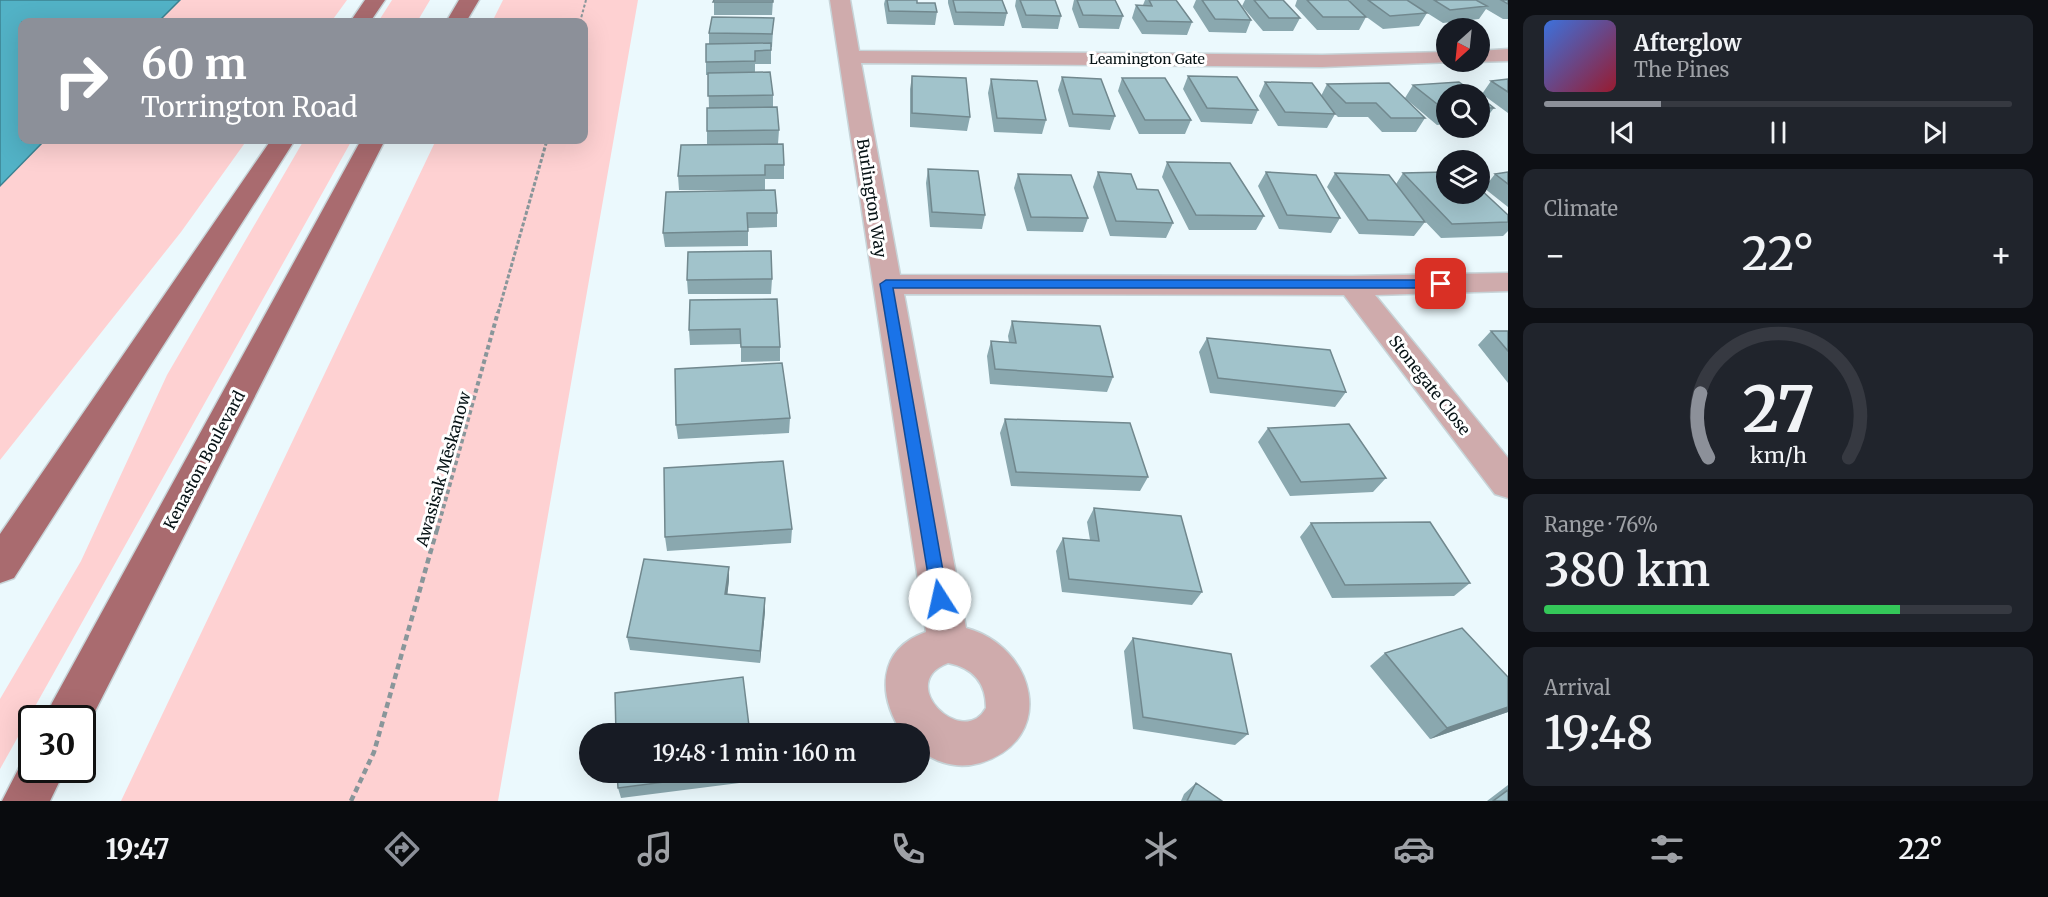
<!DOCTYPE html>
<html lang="en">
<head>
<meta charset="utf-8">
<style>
	:root { --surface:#171b24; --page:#20242c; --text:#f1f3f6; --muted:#9ea1a6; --line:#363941; --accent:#8c9099 }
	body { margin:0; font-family:Merriweather,serif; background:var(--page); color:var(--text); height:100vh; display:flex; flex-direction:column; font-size:22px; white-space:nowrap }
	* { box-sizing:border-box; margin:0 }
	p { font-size:20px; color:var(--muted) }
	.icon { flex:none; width:33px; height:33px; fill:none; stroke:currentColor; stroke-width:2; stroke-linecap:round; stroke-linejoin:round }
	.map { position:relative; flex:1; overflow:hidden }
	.panel { display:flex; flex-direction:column; gap:15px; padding:15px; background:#0d0f14; width:540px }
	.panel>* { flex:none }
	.hud { position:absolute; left:18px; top:18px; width:570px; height:126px; border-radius:12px; box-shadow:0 6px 24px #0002; background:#8c9099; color:#fff; overflow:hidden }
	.needle { width:39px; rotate:207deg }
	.fabs { position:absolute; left:1436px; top:18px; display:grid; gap:12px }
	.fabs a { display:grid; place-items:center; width:54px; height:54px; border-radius:50%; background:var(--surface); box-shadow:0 6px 24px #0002; font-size:30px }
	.speed { position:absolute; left:18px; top:705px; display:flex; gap:12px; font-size:30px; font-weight:700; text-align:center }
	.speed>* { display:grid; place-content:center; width:78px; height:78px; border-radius:50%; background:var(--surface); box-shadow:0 6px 24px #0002; line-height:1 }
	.speed .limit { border:3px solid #111; border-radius:9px; background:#fff; color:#111 }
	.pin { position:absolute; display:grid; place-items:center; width:51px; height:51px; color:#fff; margin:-26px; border-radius:12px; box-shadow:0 3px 9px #0006 }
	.me { position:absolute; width:66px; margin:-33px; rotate:350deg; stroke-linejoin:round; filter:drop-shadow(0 0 4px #0008) }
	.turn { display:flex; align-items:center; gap:21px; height:126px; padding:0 24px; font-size:27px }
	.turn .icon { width:78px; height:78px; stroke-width:2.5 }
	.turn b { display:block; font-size:42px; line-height:51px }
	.big { font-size:45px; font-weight:600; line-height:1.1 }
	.panel .widget { flex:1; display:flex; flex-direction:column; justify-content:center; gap:9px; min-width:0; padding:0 21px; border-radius:12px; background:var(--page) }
	.panel .dial { align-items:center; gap:0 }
	.dial svg { height:156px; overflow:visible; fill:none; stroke:var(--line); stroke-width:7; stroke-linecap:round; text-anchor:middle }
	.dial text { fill:var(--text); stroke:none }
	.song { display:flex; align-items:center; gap:18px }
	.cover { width:72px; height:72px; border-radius:9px; background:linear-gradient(135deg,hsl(220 70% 55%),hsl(350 70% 35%)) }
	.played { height:6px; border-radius:3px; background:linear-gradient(90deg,var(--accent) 25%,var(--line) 25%) }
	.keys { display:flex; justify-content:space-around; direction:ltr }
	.heat { display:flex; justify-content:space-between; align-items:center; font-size:33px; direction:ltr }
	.charge { height:9px; border-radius:4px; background:linear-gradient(90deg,#34c759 76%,var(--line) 0) }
	.trip { position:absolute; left:579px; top:723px; width:351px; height:60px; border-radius:30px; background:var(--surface); box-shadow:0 6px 24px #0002; font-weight:600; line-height:60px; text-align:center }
	.dock { display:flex; height:96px; justify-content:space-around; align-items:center; background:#090b0e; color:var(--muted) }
	.dock .icon { width:42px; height:42px }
	.dock .on { color:var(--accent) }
	.dock b { font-size:27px; color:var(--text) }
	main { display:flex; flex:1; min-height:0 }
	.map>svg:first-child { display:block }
	.green { fill:#fed1d2 }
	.water { fill:#52b2c6; stroke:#3c8291; stroke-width:1.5 }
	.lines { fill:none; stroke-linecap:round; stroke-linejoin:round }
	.minor-casing { stroke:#c7d4d8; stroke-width:3 }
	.primary-casing { stroke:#c7d4d8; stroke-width:3 }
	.path-far3 { stroke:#89969a; stroke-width:2; stroke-dasharray:3 2; stroke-linecap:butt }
	.path-far2 { stroke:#89969a; stroke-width:3; stroke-dasharray:4 2; stroke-linecap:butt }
	.path-far1 { stroke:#89969a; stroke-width:4; stroke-dasharray:4.5 3; stroke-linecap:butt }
	.path { stroke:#89969a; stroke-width:4.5; stroke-dasharray:6 4; stroke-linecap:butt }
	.minor { fill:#cfabac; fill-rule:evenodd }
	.primary { fill:#a96b6f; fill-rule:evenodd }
	.wall { fill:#8aa8af }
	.shaded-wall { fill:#71888e }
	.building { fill:#a1c3cb; stroke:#71888e; stroke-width:1.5 }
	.route { fill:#1a73e8; stroke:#114b97; stroke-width:1.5 }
	.labels { text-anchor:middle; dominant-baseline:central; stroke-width:6; stroke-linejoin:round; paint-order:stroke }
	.far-street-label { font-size:14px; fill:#071316; stroke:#fff }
	.street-label { font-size:16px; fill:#071316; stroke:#fff }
</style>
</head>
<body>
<main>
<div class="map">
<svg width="1508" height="801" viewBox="0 0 1508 801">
	<rect width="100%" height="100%" fill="#ebf9fd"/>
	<path class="green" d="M180,0h167l-16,22h-173z
		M392,0h38l-13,22h-39z
		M503,0h135l-140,801h-377l315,-661h148v-118h-92z
		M45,140h202l-66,92 -181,228v-274z
		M304,140h48l-352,629v-70l81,-138 86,-186z"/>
	<path class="water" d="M0,0h180l-22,22h-136v118h23l-45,46z"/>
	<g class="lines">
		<g class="minor-casing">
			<path id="minor" d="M830,0h20l9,51 463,4 124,-3v10h7l-131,5 -461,-4 39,212 452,1 156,-3v18l-133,4 133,163v40l-13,-4 -151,-199 -440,-1 62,334c69,18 93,111 14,135 -21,6 -42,1 -60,-13v-16h-17c-26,-38 -26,-85 23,-102zM948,663c25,5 38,19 38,45 -23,42 -92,-25 -38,-45z
				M1508,49v12l-36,1h7v-11z"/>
		</g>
		<g class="primary-casing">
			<path id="primary" d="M365,0h20l-15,22h-20z
				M459,0h20l-13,22h-20z
				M271,140h24l-281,438 -14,5v-49z
				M361,140h24l-301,593 -2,-15h-36l6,-15z
				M32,751v19h33l-15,31h-48l24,-47z"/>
		</g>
		<path class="path-far3" d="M580,22l6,-22"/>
		<path class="path-far2" d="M498,313l49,-173"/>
		<path class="path-far1" d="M437,530l61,-218"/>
		<path class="path" d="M351,801l23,-49 63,-223"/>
		<use href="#minor" class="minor"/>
		<use href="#primary" class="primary"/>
	</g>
	<path class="wall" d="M714,0h59l-1,15h-58z
		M885,0h32v3l20,9 -2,13 -48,-1 -3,-20z
		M948,0h54l5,13 -3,13 -50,-1 -6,-22z
		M1016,0h39l6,16 -3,13 -36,-1 -7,-22z
		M1074,0h41l8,16 -4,13 -40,-1 -7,-19z
		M1145,0h31l16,22 -5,13 -45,-1 -10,-16 4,-13h7z
		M1196,0h41l14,20 -5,13 -37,-1 -16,-25z
		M1245,0h38l17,18 -7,13h-30l-21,-25z
		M1297,0h51l1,1 1,-1h158v19h-5l-17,-10 -7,10 -36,4 -19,-12 3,2 -8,13 -36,3 -22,-16 5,4 -7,13h-42l-22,-24z
		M773,31l-1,16h-1v17h-16v8l18,23v12l6,23 -1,14 6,21v14h-19v11h-86l-1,-14 29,-31v-14l2,-23 -1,-33h-2v-13l3,-18v-11z
		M912,76l58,41 -3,14 -57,-4v-38z
		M1188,76l70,34 -6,14 -51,-2 -18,-33z
		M1062,77l53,39 -5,14 -41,-3 -11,-37z
		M1122,78l69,42 -6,14h-46l-21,-43z
		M991,79l55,41 -4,14 -48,-2 -6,-39z
		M1508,79v34l-26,-19 9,-13z
		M1265,82l56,14 6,-12 78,14 8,-13 33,9v30l-9,1 -31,-26 19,19 -9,14h-34l-14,-15h-30l-4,-4 1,1 -8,14 -49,-2 -19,-30z
		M1479,96l15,12 -10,13 -5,1z
		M1167,162l97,54 -8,14h-67l-27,-53z
		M928,169l57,46 -3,14 -52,-2 -4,-44z
		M1098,172l39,17 36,34 -7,15 -56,-2 -17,-49z
		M1266,172l74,46 -9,15 -52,-4 -21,-43z
		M1508,172v35l-24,-19 11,-14z
		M1335,173l61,11 7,-11 105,42v16l-5,5 -62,2 -21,-22 5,6 -11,14 -55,-2 -32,-47z
		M1018,174l70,44 -5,14 -56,-1 -13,-43z
		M666,192l111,21v14l-29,1v18l-83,1 -2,-14z
		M772,279l-1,15h-83l-1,-14z
		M690,300l90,47v14l-39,1v-18l-51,1 -1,-15z
		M1012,321l101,56 -6,15 -117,-8 -3,-28 4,-15 18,1 -1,-6z
		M1491,331h17v52l-30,-38z
		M1207,338l139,54 -11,15 -125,-14 -11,-41z
		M790,418l-1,15 -111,6 -2,-14z
		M1005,419l143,58 -8,14 -129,-5 -11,-53z
		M1268,428l118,50 -13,14 -83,4 -32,-54z
		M1094,508l108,84 -10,13 -130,-13 -6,-41 7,-13 27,2 -3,-18z
		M1311,523l159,60 -16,13 -122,2 -32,-61z
		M792,529l-1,14 -124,8 -2,-14z
		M729,567v13l-2,14 38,4v13l-5,52 -130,-13 -3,-13z
		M1133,638l115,96 -13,11 -102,-16 -9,-78z
		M1385,653l123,59 -78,27 -60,-73z
		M617,772h138v9l-134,17 -3,-10z
		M1196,783l26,18h-41l3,-7z
		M1508,785v16h-21z"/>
	<path class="shaded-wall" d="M729,567v13l-3,27 -1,-13z
		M765,598v13l-5,52v-12z
		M1508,707v5l-78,27 17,-11z"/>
	<path class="building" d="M714,0h59v2h-60z
		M887,0h30v3h18l2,9 -48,-1z
		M953,0h49l5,13 -51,-1z
		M1020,0h35l6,16 -35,-1z
		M1077,0h38l8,16 -40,-1z
		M1149,0h27l16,22 -45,-1 -11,-16 16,1z
		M1202,0h35l14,20 -36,-1z
		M1254,0h29l17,18h-31z
		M1307,0h41l18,17h-43z
		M1368,0h39l20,13 -37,3z
		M1434,0h42l11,6 -37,4z
		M1501,0h7v4z
		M712,17l62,1 -2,16 -63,-1z
		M771,43v7l-16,1v10l-49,1v-18z
		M770,72l3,23 -65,1v-23z
		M912,76l54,2 4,39 -58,-4z
		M1188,76l49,1 21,33 -51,-2z
		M1062,77l39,2 14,37 -42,-2z
		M1122,78h43l26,42h-46z
		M991,79l46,2 9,39 -49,-2z
		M1508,79v13l-17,-11z
		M1265,82l47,1 23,31 -50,-2z
		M1459,82l17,12h-30v17l-33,-26z
		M1389,83l36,35h-34l-15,-15h-30l-19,-19z
		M1479,96l15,12h-15z
		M777,107l2,23 -72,1v-23z
		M783,144l1,21h-19v10l-87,1 3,-31z
		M1167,162l63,1 34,53 -68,-1z
		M928,169l50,2 7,44 -53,-3z
		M1098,172l33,2 6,15 21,1 15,33 -57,-2z
		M1266,172l50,3 24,43 -53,-3z
		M1446,172v22h33v-6l29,27v7l-56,2 -49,-51z
		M1508,172v12l-13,-10z
		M1335,173l54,2 36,47 -57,-2z
		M1018,174l53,1 17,43 -57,-1z
		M775,190l2,23h-30l1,18 -85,2 3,-41z
		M771,251l1,28 -85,1 1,-28z
		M777,299l3,48h-39l-1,-18 -51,1 1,-30z
		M1012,321l88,5 13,51 -118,-8 -4,-28 25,2z
		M1491,331h17v20z
		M1207,338l123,12 16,42 -128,-14z
		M782,363l8,55 -114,7 -1,-56z
		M1005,419l125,4 18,54 -132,-5z
		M1349,424l37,54 -85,4 -33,-54z
		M783,461l9,68 -127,8 -1,-69z
		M1094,508l87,8 21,76 -133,-13 -6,-41 36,3z
		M1430,522l40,61 -125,2 -34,-62z
		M644,559l85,8 -4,27 40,4 -5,53 -133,-14z
		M1462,628l46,49v30l-61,21 -62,-75z
		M1133,638l98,16 17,80 -105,-17z
		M743,677l7,57h-134l-1,-41z
		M617,772h125l-124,16z
		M1196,783l26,18h-35z
		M1508,790v11h-15z"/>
	<path class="route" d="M886,280h555l6,4 -6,4h-548l55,311 -2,5 -6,2 -6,-2 -2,-5 -52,-315z"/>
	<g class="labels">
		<g class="far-street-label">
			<text x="1147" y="59">Leamington Gate</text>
		</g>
		<g class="street-label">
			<text transform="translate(872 198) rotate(81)">Burlington Way</text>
			<text transform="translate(1430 385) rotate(52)">Stonegate Close</text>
			<text transform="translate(204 460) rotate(-62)">Kenaston Boulevard</text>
			<text transform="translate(443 469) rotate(-74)">Awasisak Mēskanow</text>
		</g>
	</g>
</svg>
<div class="fabs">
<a><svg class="needle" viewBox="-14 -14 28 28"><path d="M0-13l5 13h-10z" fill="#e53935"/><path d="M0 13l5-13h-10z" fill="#9ea1a6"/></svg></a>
<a><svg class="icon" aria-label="search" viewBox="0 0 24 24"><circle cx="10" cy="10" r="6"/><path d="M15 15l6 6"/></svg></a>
<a><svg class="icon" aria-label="layers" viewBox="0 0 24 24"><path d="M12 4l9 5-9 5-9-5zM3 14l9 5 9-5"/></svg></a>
</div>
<div class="speed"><div class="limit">30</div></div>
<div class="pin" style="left:1441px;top:284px;background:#d93025"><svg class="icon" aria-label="arrive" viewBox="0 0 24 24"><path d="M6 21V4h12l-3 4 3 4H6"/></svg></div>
<svg class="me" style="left:940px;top:599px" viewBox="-20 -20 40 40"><circle r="19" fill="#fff"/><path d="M0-13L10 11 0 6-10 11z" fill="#1a73e8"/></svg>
<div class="trip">19:48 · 1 min · 160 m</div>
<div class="hud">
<div class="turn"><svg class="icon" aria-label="right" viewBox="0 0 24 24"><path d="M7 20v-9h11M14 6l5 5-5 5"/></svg><div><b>60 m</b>Torrington Road</div></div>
</div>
</div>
<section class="panel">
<div class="widget">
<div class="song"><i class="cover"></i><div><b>Afterglow</b><p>The Pines</p></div></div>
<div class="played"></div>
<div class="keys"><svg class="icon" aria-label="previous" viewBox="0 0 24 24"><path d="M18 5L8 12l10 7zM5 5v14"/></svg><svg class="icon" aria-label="pause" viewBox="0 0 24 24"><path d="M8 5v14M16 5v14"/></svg><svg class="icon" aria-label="next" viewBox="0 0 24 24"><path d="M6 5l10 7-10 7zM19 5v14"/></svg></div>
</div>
<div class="widget"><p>Climate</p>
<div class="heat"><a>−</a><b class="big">22°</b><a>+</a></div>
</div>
<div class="widget dial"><svg viewBox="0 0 100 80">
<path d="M14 69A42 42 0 1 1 86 69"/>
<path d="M14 69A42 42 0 0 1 10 36" stroke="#8c9099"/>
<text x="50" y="56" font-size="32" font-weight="700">27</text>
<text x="50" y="72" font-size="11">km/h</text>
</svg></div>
<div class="widget"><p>Range · 76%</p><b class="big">380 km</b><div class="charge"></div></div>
<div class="widget"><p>Arrival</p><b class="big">19:48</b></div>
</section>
</main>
<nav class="dock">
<b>19:47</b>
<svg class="icon on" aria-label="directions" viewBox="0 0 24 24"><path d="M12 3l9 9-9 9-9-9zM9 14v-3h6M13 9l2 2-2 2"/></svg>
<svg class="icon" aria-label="music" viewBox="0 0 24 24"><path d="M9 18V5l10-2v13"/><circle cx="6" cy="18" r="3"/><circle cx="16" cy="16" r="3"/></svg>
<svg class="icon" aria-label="phone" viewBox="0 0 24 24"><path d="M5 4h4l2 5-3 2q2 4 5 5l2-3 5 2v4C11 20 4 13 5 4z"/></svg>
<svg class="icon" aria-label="climate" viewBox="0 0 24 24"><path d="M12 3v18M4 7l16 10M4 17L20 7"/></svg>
<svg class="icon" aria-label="car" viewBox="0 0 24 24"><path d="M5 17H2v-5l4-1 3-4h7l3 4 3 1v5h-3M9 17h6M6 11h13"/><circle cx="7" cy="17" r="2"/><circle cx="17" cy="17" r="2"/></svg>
<svg class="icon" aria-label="filters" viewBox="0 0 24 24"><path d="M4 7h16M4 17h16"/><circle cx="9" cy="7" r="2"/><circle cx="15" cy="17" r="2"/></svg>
<b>22°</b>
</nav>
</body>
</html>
